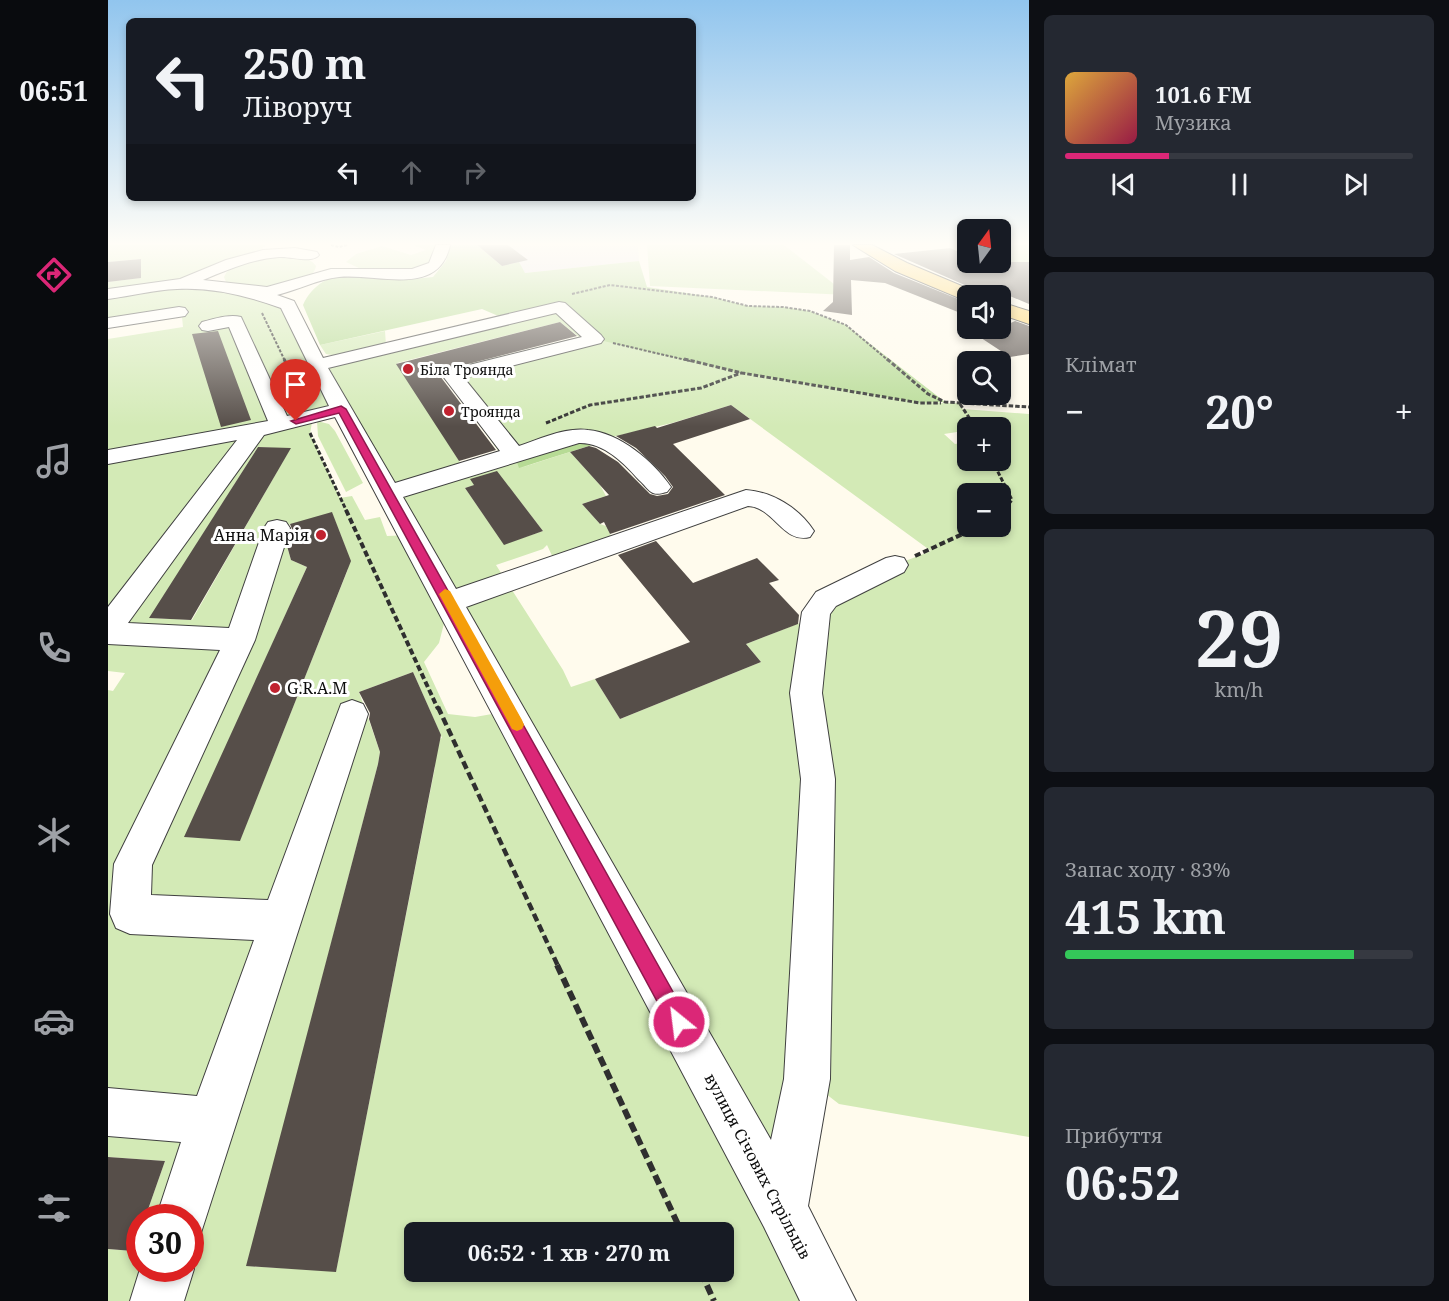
<!DOCTYPE html>
<html lang="uk">
<head>
<meta charset="utf-8">
<style>
	:root { --surface:#171b24; --page:#242831; --text:#f1f3f6; --muted:#9ea1a6; --line:#363941; --accent:#db2777 }
	body { margin:0; font-family:"Noto Serif",serif; background:var(--page); color:var(--text); height:100vh; display:flex; flex-direction:column; font-size:22px; white-space:nowrap }
	* { box-sizing:border-box; margin:0 }
	p { font-size:20px; color:var(--muted) }
	.icon { flex:none; width:33px; height:33px; fill:none; stroke:currentColor; stroke-width:2; stroke-linecap:round; stroke-linejoin:round }
	.map { position:relative; flex:1; overflow:hidden }
	.sheet { display:flex; flex-direction:column; gap:15px; padding:15px; background:#0d0f14; width:420px }
	.sheet>* { flex:none }
	.top-card { position:absolute; left:18px; top:18px; width:570px; height:183px; border-radius:9px; box-shadow:0 3px 9px #0003; background:#171b24; color:var(--text); overflow:hidden }
	.needle { width:39px; rotate:15deg }
	.buttons { position:absolute; left:849px; top:219px; display:grid; gap:12px }
	.buttons a { display:grid; place-items:center; width:54px; height:54px; border-radius:9px; background:var(--surface); box-shadow:0 3px 9px #0003; font-size:30px }
	.speed { position:absolute; left:18px; top:1204px; display:flex; gap:12px; font-size:30px; font-weight:700; text-align:center }
	.speed>* { display:grid; place-content:center; width:78px; height:78px; border-radius:50%; background:var(--surface); box-shadow:0 3px 9px #0003; line-height:1 }
	.speed .limit { border:9px solid #d22; background:#fff; color:#111 }
	.pin { position:absolute; display:grid; place-items:center; width:51px; height:51px; color:#fff; margin:-62px -26px; border-radius:50% 50% 50% 0; rotate:-45deg; box-shadow:0 0 6px #0007 }
	.pin .icon { rotate:45deg }
	.me { position:absolute; width:66px; margin:-33px; rotate:331deg; stroke-linejoin:round; filter:drop-shadow(0 0 4px #0008) }
	.turn { display:flex; align-items:center; gap:21px; height:126px; padding:0 18px; font-size:27px }
	.turn .icon { width:78px; height:78px; stroke-width:2.5 }
	.turn b { display:block; font-size:42px; line-height:51px }
	.lanes { display:flex; align-items:center; height:57px; padding:0 18px; background:#0003; justify-content:center; gap:30px; direction:ltr }
	.lanes .off { opacity:.35 }
	.big { font-size:45px; font-weight:700; line-height:1.1 }
	.sheet .card { flex:1; display:flex; flex-direction:column; justify-content:center; gap:9px; min-width:0; padding:0 21px; border-radius:9px; background:var(--page) }
	.sheet .dial { align-items:center; gap:0 }
	.dial b { font-size:78px; line-height:1 }
	.song { display:flex; align-items:center; gap:18px }
	.cover { width:72px; height:72px; border-radius:9px; background:linear-gradient(135deg,hsl(40 70% 55%),hsl(340 70% 35%)) }
	.played { height:6px; border-radius:3px; background:linear-gradient(90deg,var(--accent) 30%,var(--line) 30%) }
	.keys { display:flex; justify-content:space-around; direction:ltr }
	.heat { display:flex; justify-content:space-between; align-items:center; font-size:33px; direction:ltr }
	.charge { height:9px; border-radius:4px; background:linear-gradient(90deg,#34c759 83%,var(--line) 0) }
	.trip { position:absolute; left:296px; top:1222px; width:330px; height:60px; border-radius:9px; background:var(--surface); box-shadow:0 3px 9px #0003; font-weight:700; line-height:60px; text-align:center }
	main { display:flex; flex:1; min-height:0 }
	.tab-bar { display:flex; flex-direction:column; width:108px; justify-content:space-around; align-items:center; background:#090b0e; color:var(--muted) }
	.tab-bar .icon { width:42px; height:42px }
	.tab-bar .active { color:var(--accent) }
	.tab-bar b { font-size:27px; color:var(--text) }
	.map>svg:first-child { display:block }
	.industrial { fill:#eae1ec }
	.green { fill:#d3eab6; fill-rule:evenodd }
	.forest { fill:#b7db95 }
	.building { fill:#564e49 }
	.lines { fill:none; stroke-linecap:round; stroke-linejoin:round }
	.minor-casing { stroke:#404040; stroke-width:2 }
	.major-casing { stroke:#1e1e1e; stroke-width:2 }
	.path-far4 { stroke:#2f2f2f; stroke-width:2; stroke-dasharray:3 1.5; stroke-linecap:butt }
	.path-far3 { stroke:#2f2f2f; stroke-width:3; stroke-dasharray:4.5 2; stroke-linecap:butt }
	.path-far2 { stroke:#2f2f2f; stroke-width:4; stroke-dasharray:6 3; stroke-linecap:butt }
	.path-far1 { stroke:#2f2f2f; stroke-width:4.5; stroke-dasharray:8 4; stroke-linecap:butt }
	.path { stroke:#2f2f2f; stroke-width:6; stroke-dasharray:10 4.5; stroke-linecap:butt }
	.minor { fill:#fff; fill-rule:evenodd }
	.major { fill:#fcd060; fill-rule:evenodd }
	.route { fill:#db2777; stroke:#8e194d; stroke-width:1.5 }
	.slow { fill:#f59e0b }
	.poi-dot { fill:#c0222f; stroke:#fff; stroke-width:2 }
	.labels { text-anchor:middle; dominant-baseline:central; stroke-width:6; stroke-linejoin:round; paint-order:stroke }
	.far-poi-label { font-size:14px; fill:#0d0d0d; stroke:#fff; text-anchor:start }
	.poi-label { font-size:16px; fill:#0d0d0d; stroke:#fff; text-anchor:end }
	.street-label { font-size:16px; fill:#0d0d0d; stroke:#fff }
</style>
</head>
<body>
<main>
<nav class="tab-bar">
<b>06:51</b>
<svg class="icon active" aria-label="directions" viewBox="0 0 24 24"><path d="M12 3l9 9-9 9-9-9zM9 14v-3h6M13 9l2 2-2 2"/></svg>
<svg class="icon" aria-label="music" viewBox="0 0 24 24"><path d="M9 18V5l10-2v13"/><circle cx="6" cy="18" r="3"/><circle cx="16" cy="16" r="3"/></svg>
<svg class="icon" aria-label="phone" viewBox="0 0 24 24"><path d="M5 4h4l2 5-3 2q2 4 5 5l2-3 5 2v4C11 20 4 13 5 4z"/></svg>
<svg class="icon" aria-label="climate" viewBox="0 0 24 24"><path d="M12 3v18M4 7l16 10M4 17L20 7"/></svg>
<svg class="icon" aria-label="car" viewBox="0 0 24 24"><path d="M5 17H2v-5l4-1 3-4h7l3 4 3 1v5h-3M9 17h6M6 11h13"/><circle cx="7" cy="17" r="2"/><circle cx="17" cy="17" r="2"/></svg>
<svg class="icon" aria-label="filters" viewBox="0 0 24 24"><path d="M4 7h16M4 17h16"/><circle cx="9" cy="7" r="2"/><circle cx="15" cy="17" r="2"/></svg>
</nav>
<div class="map">
<svg width="921" height="1301" viewBox="0 0 921 1301">
	<rect width="100%" height="100%" fill="#fffbed"/>
	<path class="industrial" d="M369,245h161l1,16 -114,12 -23,-7z"/>
	<path class="green" d="M0,245h158l-12,10 -71,28 44,5 61,17 31,60 240,-58 183,66 178,30h39l4,6 66,5v723l-190,-33 -31,-24 -26,129 47,92h-721v-52l25,2 6,-18 1,36h50v-51h-45l20,-57 -57,-4v-467l5,1 12,-18 -17,-2v-332l75,-12 -1,-10 -74,11v-46l32,-4 1,-19 -33,3zM452,322l19,15 -138,34 58,81 -38,12 -64,-101zM623,405l200,146 -36,14 -90,56 -59,23 15,18 -141,57 -25,-40 -24,8 -8,-17 -67,-105 47,-16 4,-4 9,19 59,-20 -9,-18 -6,-2 -18,-20 24,-8 -6,-11 -30,-33 -50,16 79,-28 73,-17zM233,409l71,126 -25,1 -7,-19 -15,3 -13,-24 -12,2 -30,-64 3,-18zM860,428h32v32h-32l-1,-18 -12,2 -11,-10 13,-2 10,8zM150,447l32,2 -98,171 -42,-2zM393,477l42,54 -39,13 -39,-56zM860,494h32v32h-32zM224,513l16,41v15l-108,271 -55,-3 122,-270 -16,-7 -10,-33zM341,604l60,107 -34,6 -27,-3 -24,-52 15,-19zM305,672l29,66 -31,13 24,16 -99,504 -89,-5 131,-502 2,-12 -21,-60zM306,1233h309v39h-309z
		M305,245h30l-2,8 -12,17h-66l-17,-8 10,-8 26,-8 29,9 15,-5z
		M539,245h137l64,50 -198,-9z
		M893,245h28v29l-29,-12z
		M161,255c15,1 38,-3 47,11 -5,26 -63,21 -83,20l-7,-4 -2,-5c7,-16 31,-18 45,-22z
		M277,331l1,14 -48,11 -12,-2 -6,-9z
		M209,421l12,3 6,7 28,52 -17,9 -28,-56z"/>
	<path class="forest" d="M342,245h27l25,21 17,-4 6,11 114,-12 8,26 65,10 36,9 35,1 27,4 36,14 99,77 -25,1 -178,-30 -147,-34 -36,-32 -56,11 -21,-9 -162,36 -17,-40c10,-22 31,-33 56,-31 12,1 24,6 37,6 12,0 24,-2 37,-3l13,-16z
		M468,437l23,3 -7,5 -73,23 -5,-14z"/>
	<path class="building" d="M369,245h31l20,15 -26,6z
		M726,245h16v15l19,-3 25,16 74,30v13l-83,-33 -34,-3 1,35 -29,-4 10,-9z
		M842,248l18,8v6h61v42l-43,-18 -10,4 -82,-36z
		M33,259v19l-33,4v-20z
		M907,321l14,5v28l-19,3 -44,-29h34z
		M452,322l17,14 -136,35 -1,5 56,74 -37,11 -63,-97z
		M110,331l33,89 -30,7 -29,-93z
		M623,405l19,14 -77,25 52,51 -115,39 -6,-12 -4,2 -18,-20 27,-9 -39,-43 19,-6 7,2 22,14 32,32 7,2 11,-2 5,-7 -8,-11 -29,-28 -20,-12 39,-10 2,2z
		M150,447l33,1 -100,172 -42,-2z
		M389,471l46,60 -39,14 -39,-57 9,-3 -4,-6z
		M224,512l19,49 -111,280 -56,-4 123,-270 -16,-7 -4,-14 5,-17 -2,-5z
		M548,541l37,42 64,-25 22,22 -10,3 30,32 -1,9 -52,20 15,18 -141,57 -25,-40 95,-37 -72,-87z
		M305,672l28,63 -105,537 -90,-6 132,-502 2,-12 -11,-33 1,-6 -11,-21z
		M0,1157l57,4 -20,57h-5v15l-7,18 -25,-2z"/>
	<g class="lines">
		<g class="minor-casing">
			<path id="minor" d="M328,245h14c-11,53 -72,28 -111,32 -21,2 -41,13 -62,18l17,6 29,57 236,-56 6,1 36,32 3,4 -3,4 -137,35 55,68c21,-7 46,-19 69,-16 32,3 65,31 83,57l-4,5c-5,1 -9,3 -14,1 -5,-2 -9,-9 -14,-13 -15,-17 -36,-38 -60,-37l-176,54 53,92 290,-99c27,2 53,18 68,41l-4,6c-27,7 -36,-30 -62,-31l-282,101 305,533 13,-61 17,-300 -11,-86 12,-81 14,-20 70,-34 9,-2 9,2 4,7 -4,7 -68,34 -6,8 -8,79 13,86 -5,300 -22,127 48,95h-56l-36,-74 -429,-810 -71,18 -136,188 101,5 35,-100 4,-6 9,-2 9,2 4,6 -35,112 -103,225 -1,30 117,5 73,-196 11,-4 11,4 5,10 -168,522 -10,4v-22h-34l25,-76 -73,-6v-48l89,8 57,-156 -124,-6 -14,-6 -6,-14 4,-50 106,-214 -112,-6v-37l129,-167 -129,24v-14l160,-29 -39,-94 -21,4 -6,-1 -3,-4 3,-4c12,-3 27,-8 39,-5l46,99 42,-10 -48,-98c-33,-12 -69,-21 -104,-19 -23,1 -46,7 -69,10v-10l72,-10 46,-19 37,-10 32,-2 22,4 2,3c-7,9 -28,1 -40,2 -27,2 -52,13 -76,23l64,7 64,-18h81l17,-6zM448,313l26,24 -137,34 -3,4 58,76 -105,32 -67,-115z
				M71,307l6,1 3,4 -3,4 -77,12v-10z
				M82,1261l4,8 -10,32h-54l10,-32h50z"/>
		</g>
		<g class="major-casing">
			<path id="major" d="M745,245h19l35,18 69,29 3,4h-11v5l-4,-1 -69,-29z
				M892,302l29,9v13l-29,-10z"/>
		</g>
		<path class="path-far4" d="M223,245l8,2 8,-2
			M464,294l38,-9 102,12 36,9 35,1 27,4 36,14 43,36
			M154,313l23,48
			M505,343l77,18"/>
		<path class="path-far3" d="M176,359l20,41
			M576,359l58,14 178,30h21
			M779,359l41,35 17,8 84,5
			M852,404l16,24
			M438,423l44,-18 111,-17 40,-15
			M202,433l37,79
			M884,460l20,40 -10,12"/>
		<path class="path-far2" d="M238,510l92,199
			M892,514l3,-4
			M807,556l65,-30"/>
		<path class="path-far1" d="M330,707l120,259"/>
		<path class="path" d="M449,965l125,268
			M593,1272l13,29"/>
		<use href="#minor" class="minor"/>
		<use href="#major" class="major"/>
	</g>
	<linearGradient id="sky" x2="0" y2="1"><stop stop-color="#91c5ee"/><stop offset="0.57" stop-color="#fffdf7"/><stop offset="1" stop-color="#fffdf7" stop-opacity="0"/></linearGradient>
	<rect width="921" height="427" fill="url(#sky)"/>
	<path class="route" d="M233,406l5,3 340,606 3,7 -3,7 -7,3 -7,-3 -333,-616 -43,11 -5,-3z"/>
	<path class="slow" d="M337,589l5,2 72,129 2,5 -2,4 -5,2 -5,-2 -73,-135z"/>
	<g class="poi-dot">
		<circle cx="300" cy="369" r="6"/>
		<circle cx="341" cy="411" r="6"/>
		<circle cx="213" cy="535" r="6"/>
		<circle cx="167" cy="688" r="6"/>
	</g>
	<g class="labels">
		<g class="far-poi-label">
			<text x="312" y="369">Біла Троянда</text>
			<text x="353" y="411">Троянда</text>
		</g>
		<g class="poi-label">
			<text x="201" y="535">Анна Марія</text>
			<text x="179" y="688" text-anchor="start">G.R.A.M</text>
		</g>
		<g class="street-label">
			<text transform="translate(650 1166) rotate(62)">вулиця Січових Стрільців</text>
		</g>
	</g>
</svg>
<div class="buttons">
<a><svg class="needle" viewBox="-14 -14 28 28"><path d="M0-13l5 13h-10z" fill="#e53935"/><path d="M0 13l5-13h-10z" fill="#9ea1a6"/></svg></a>
<a><svg class="icon" aria-label="sound" viewBox="0 0 24 24"><path d="M4 9h4l5-4v14l-5-4H4zM17 9q2 3 0 6"/></svg></a>
<a><svg class="icon" aria-label="search" viewBox="0 0 24 24"><circle cx="10" cy="10" r="6"/><path d="M15 15l6 6"/></svg></a>
<a>+</a>
<a>−</a>
</div>
<div class="speed"><div class="limit">30</div></div>
<div class="pin" style="left:188px;top:421px;background:#d93025"><svg class="icon" aria-label="arrive" viewBox="0 0 24 24"><path d="M6 21V4h12l-3 4 3 4H6"/></svg></div>
<svg class="me" style="left:571px;top:1022px" viewBox="-20 -20 40 40"><circle r="17" fill="#db2777" stroke="#fff" stroke-width="3"/><path d="M0-11L8 9 0 5-8 9z" fill="#fff"/></svg>
<div class="trip">06:52 · 1 хв · 270 m</div>
<div class="top-card">
<div class="turn"><svg class="icon" aria-label="left" viewBox="0 0 24 24"><path d="M17 20v-9H6M10 6l-5 5 5 5"/></svg><div><b>250 m</b>Ліворуч</div></div>
<div class="lanes"><svg class="icon" aria-label="left" viewBox="0 0 24 24"><path d="M17 20v-9H6M10 6l-5 5 5 5"/></svg><svg class="icon off" aria-label="ahead" viewBox="0 0 24 24"><path d="M12 20V5M6 11l6-6 6 6"/></svg><svg class="icon off" aria-label="right" viewBox="0 0 24 24"><path d="M7 20v-9h11M14 6l5 5-5 5"/></svg></div>
</div>
</div>
<section class="sheet">
<div class="card">
<div class="song"><i class="cover"></i><div><b>101.6 FM</b><p>Музика</p></div></div>
<div class="played"></div>
<div class="keys"><svg class="icon" aria-label="previous" viewBox="0 0 24 24"><path d="M18 5L8 12l10 7zM5 5v14"/></svg><svg class="icon" aria-label="pause" viewBox="0 0 24 24"><path d="M8 5v14M16 5v14"/></svg><svg class="icon" aria-label="next" viewBox="0 0 24 24"><path d="M6 5l10 7-10 7zM19 5v14"/></svg></div>
</div>
<div class="card"><p>Клімат</p>
<div class="heat"><a>−</a><b class="big">20°</b><a>+</a></div>
</div>
<div class="card dial"><b>29</b><p>km/h</p></div>
<div class="card"><p>Запас ходу · 83%</p><b class="big">415 km</b><div class="charge"></div></div>
<div class="card"><p>Прибуття</p><b class="big">06:52</b></div>
</section>
</main>
</body>
</html>
